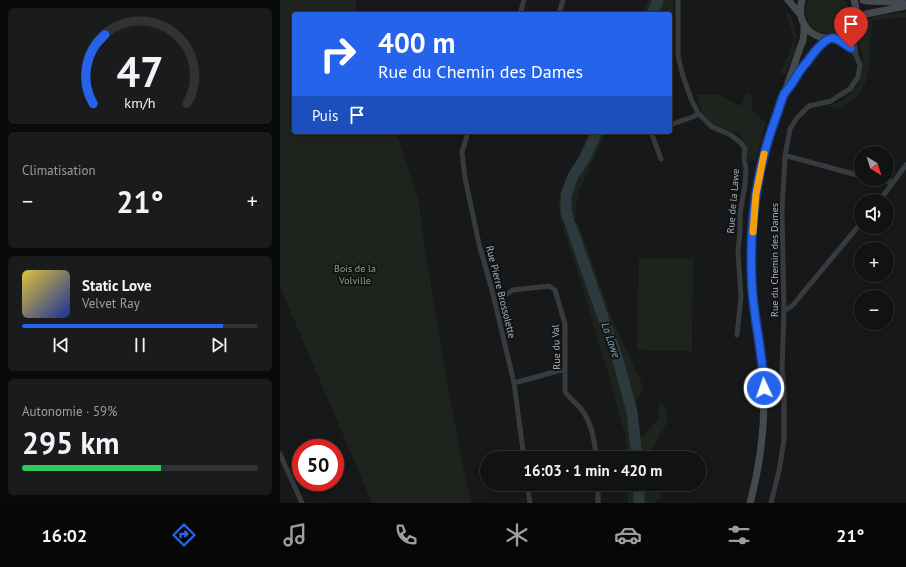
<!DOCTYPE html>
<html lang="fr">
<head>
<meta charset="utf-8">
<style>
	:root { --surface:#111213; --page:#1a1b1c; --text:#f1f3f6; --muted:#9c9ea0; --line:#303233; --accent:#2563eb }
	body { margin:0; font-family:"PT Sans",sans-serif; background:var(--page); color:var(--text); height:100vh; display:flex; flex-direction:column; font-size:15px; white-space:nowrap }
	* { box-sizing:border-box; margin:0 }
	p { font-size:13px; color:var(--muted) }
	.icon { flex:none; width:22px; height:22px; fill:none; stroke:currentColor; stroke-width:2; stroke-linecap:round; stroke-linejoin:round }
	.map { position:relative; flex:1; overflow:hidden }
	.drawer { display:flex; flex-direction:column; gap:8px; padding:8px; background:#090a0a; width:280px }
	.drawer>* { flex:none }
	.hud { position:absolute; left:12px; top:12px; width:380px; height:122px; border-radius:4px; box-shadow:0 2px 6px #0003,0 0 0 1px var(--line); background:#2563eb; color:#fff; overflow:hidden }
	.needle { width:26px; rotate:142deg }
	.buttons { position:absolute; left:574px; top:146px; display:grid; gap:8px }
	.buttons a { display:grid; place-items:center; width:40px; height:40px; border-radius:50%; background:var(--surface); box-shadow:0 2px 6px #0003,0 0 0 1px var(--line); font-size:20px }
	.speed { position:absolute; left:12px; top:439px; display:flex; gap:8px; font-size:20px; font-weight:700; text-align:center }
	.speed>* { display:grid; place-content:center; width:52px; height:52px; border-radius:50%; background:var(--surface); box-shadow:0 2px 6px #0003,0 0 0 1px var(--line); line-height:1 }
	.speed .limit { border:6px solid #d22; background:#fff; color:#111 }
	.pin { position:absolute; display:grid; place-items:center; width:34px; height:34px; color:#fff; margin:-41px -17px; border-radius:50% 50% 50% 0; rotate:-45deg; box-shadow:0 0 4px #0007 }
	.pin .icon { rotate:45deg }
	.me { position:absolute; width:44px; margin:-22px; rotate:357deg; stroke-linejoin:round; filter:drop-shadow(0 0 3px #0008) }
	.turn { display:flex; align-items:center; gap:14px; height:84px; padding:0 20px; font-size:18px }
	.turn .icon { width:52px; height:52px; stroke-width:2.5 }
	.turn b { display:block; font-size:28px; line-height:34px }
	.then { display:flex; align-items:center; height:38px; padding:0 20px; background:#0003; gap:8px; font-size:15px }
	.big { font-size:30px; font-weight:700; line-height:1.1 }
	.drawer .card { flex:1; display:flex; flex-direction:column; justify-content:center; gap:6px; min-width:0; padding:0 14px; border-radius:6px; background:var(--page) }
	.drawer .dial { align-items:center; gap:0 }
	.dial svg { height:104px; overflow:visible; fill:none; stroke:var(--line); stroke-width:7; stroke-linecap:round; text-anchor:middle }
	.dial text { fill:var(--text); stroke:none }
	.song { display:flex; align-items:center; gap:12px }
	.cover { width:48px; height:48px; border-radius:6px; background:linear-gradient(135deg,hsl(50 70% 55%),hsl(230 70% 35%)) }
	.played { height:4px; border-radius:2px; background:linear-gradient(90deg,var(--accent) 85%,var(--line) 85%) }
	.keys { display:flex; justify-content:space-around; direction:ltr }
	.heat { display:flex; justify-content:space-between; align-items:center; font-size:22px; direction:ltr }
	.charge { height:6px; border-radius:3px; background:linear-gradient(90deg,#34c759 59%,var(--line) 0) }
	.trip { position:absolute; left:200px; top:451px; width:226px; height:40px; border-radius:20px; background:var(--surface); box-shadow:0 2px 6px #0003,0 0 0 1px var(--line); font-weight:700; line-height:40px; text-align:center }
	.tabs { display:flex; height:64px; justify-content:space-around; align-items:center; background:#070708; color:var(--muted) }
	.tabs .icon { width:28px; height:28px }
	.tabs .selected { color:var(--accent) }
	.tabs b { font-size:18px; color:var(--text) }
	main { display:flex; flex:1; min-height:0 }
	.map>svg:first-child { display:block }
	.green { fill:#1e241d }
	.lines { fill:none; stroke-linecap:round; stroke-linejoin:round }
	.river { stroke:#2d3a3d; stroke-width:11 }
	.minor { stroke:#383b3e; stroke-width:5 }
	.secondary { stroke:#464a4e; stroke-width:7 }
	.route-casing { stroke:#184099; stroke-width:10 }
	.route { stroke:#2563eb; stroke-width:7 }
	.slow { stroke:#f59e0b; stroke-width:7 }
	.labels { text-anchor:middle; dominant-baseline:central; stroke-width:4; stroke-linejoin:round; paint-order:stroke }
	.street-label { font-size:10px; fill:#aab2b9; stroke:#121314 }
	.park-label { font-size:10px; fill:#86a481; stroke:#121314 }
	.water-label { font-size:11px; font-style:italic; fill:#81a7b4; stroke:#121314 }
</style>
</head>
<body>
<main>
<section class="drawer">
<div class="card dial"><svg viewBox="0 0 100 80">
<path d="M14 69A42 42 0 1 1 86 69"/>
<path d="M14 69A42 42 0 0 1 23 16" stroke="#2563eb"/>
<text x="50" y="56" font-size="32" font-weight="700">47</text>
<text x="50" y="72" font-size="11">km/h</text>
</svg></div>
<div class="card"><p>Climatisation</p>
<div class="heat"><a>−</a><b class="big">21°</b><a>+</a></div>
</div>
<div class="card">
<div class="song"><i class="cover"></i><div><b>Static Love</b><p>Velvet Ray</p></div></div>
<div class="played"></div>
<div class="keys"><svg class="icon" aria-label="previous" viewBox="0 0 24 24"><path d="M18 5L8 12l10 7zM5 5v14"/></svg><svg class="icon" aria-label="pause" viewBox="0 0 24 24"><path d="M8 5v14M16 5v14"/></svg><svg class="icon" aria-label="next" viewBox="0 0 24 24"><path d="M6 5l10 7-10 7zM19 5v14"/></svg></div>
</div>
<div class="card"><p>Autonomie · 59%</p><b class="big">295 km</b><div class="charge"></div></div>
</section>
<div class="map">
<svg width="626" height="503" viewBox="0 0 626 503">
	<rect width="100%" height="100%" fill="#171819"/>
	<path class="green" d="M0,0h76v14h-62v118h102l23,70 6,48 20,121 17,90 9,42h-99l-10,-24 -82,-192z
		M369,0h24v17l-3,2v-5h-28z
		M530,0h35c5,6 6,14 2,21 -12,28 -54,4 -37,-21z
		M505,10l7,8 4,18 -1,14 -10,24 -5,-1 8,-16 6,-20z
		M626,12v5l-33,3c-6,22 1,50 -11,69 -4,8 -13,14 -21,19l-16,-2c26,-3 42,-26 37,-51 -1,-7 -7,-17 -5,-24 0,-4 4,-8 7,-10 8,-6 31,-7 42,-9z
		M466,93l6,1v17l14,11 -10,38 -8,2c-1,-6 -1,-14 -3,-19 -4,-13 -21,-12 -32,-18 -10,-7 -13,-19 -17,-30l21,-1 24,12z
		M309,132h17l-26,57 -3,10 -2,12 1,6 -15,4 -3,-17 4,-10z
		M298,223l34,96 32,69 -10,17 2,23 5,8 4,-2 13,-14 1,-16 6,1 3,17 -8,12 -7,16 -6,8h-20l-2,-26 -4,-10 -7,-28 -38,-128 -14,-39z
		M359,258l54,1 -1,92 -55,-1z
		M348,484h30l4,13 -7,6h-27z"/>
	<g class="lines">
		<path class="river" d="M372,14l6,-14
			M289,221l-3,-9v-17l7,-19 12,-18 12,-26
			M291,226l47,134 14,52 5,46
			M359,484v19"/>
		<path class="minor" d="M398,0v56l5,20 8,23 7,14 14,14 19,8 10,8 4,6 -1,11 2,8 -1,16 -5,30v17l-2,21 3,45 -4,38
			M240,14l4,-14
			M279,14l4,-14
			M572,25l4,29
			M390,125l25,-9 3,-3
			M188,132l-6,20 3,26 14,66 13,46 22,93 10,75
			M371,132l10,27
			M505,156l6,1 70,19
			M594,179l19,3
			M599,201l27,-36
			M227,294l6,-4 36,-4 6,4 10,34v67c4,8 12,12 17,19 10,14 13,31 14,48
			M504,311l8,-5 69,-83
			M234,383l51,-14
			M0,454l22,49
			M247,484l3,19
			M318,484v19
			M491,503l8,-32 5,-31v-53l-2,-17 2,-59 -2,-101 3,-54 5,-27 7,-11 12,-12 22,-5 9,-6 10,-6 8,-12 2,-12 -4,-10 -5,-7 -17,-10"/>
		<path class="secondary" d="M508,0l12,14
			M522,0c-11,40 43,53 53,18 2,-6 1,-12 -1,-18
			M583,0c14,3 29,0 43,4
			M574,21l12,-7 40,-8
			M509,87c12,-17 23,-35 39,-48
			M470,503c11,-41 16,-84 13,-126 -2,-38 -13,-76 -12,-114 1,-38 4,-77 14,-114 6,-19 13,-37 19,-55 7,-18 12,-36 19,-54l1,-7v-8"/>
	</g>
	<g class="lines">
		<g class="route-casing">
			<path id="route" d="M484,388c-1,-34 -10,-67 -12,-102 -3,-56 4,-116 24,-169 3,-8 5,-16 8,-23 3,-4 6,-8 9,-12 4,-7 8,-14 14,-20 5,-7 17,-24 26,-24 6,1 13,7 18,10"/>
		</g>
		<use href="#route" class="route"/>
		<path class="slow" d="M473,232l3,-38 8,-40"/>
	</g>
	<g class="labels">
		<g class="street-label">
			<text transform="translate(453 201) rotate(-85)">Rue de la Lawe</text>
			<text transform="translate(494 260) rotate(-90)">Rue du Chemin des Dames</text>
			<text transform="translate(221 292) rotate(76)">Rue Pierre Brossolette</text>
			<text transform="translate(276 347) rotate(-92)">Rue du Val</text>
		</g>
		<g class="park-label">
			<text x="75" y="268">Bois de la<tspan x="75" dy="12">Volville</tspan></text>
		</g>
		<g class="water-label">
			<text transform="translate(331 340) rotate(71)">La Lawe</text>
		</g>
	</g>
</svg>
<div class="buttons">
<a><svg class="needle" viewBox="-14 -14 28 28"><path d="M0-13l5 13h-10z" fill="#e53935"/><path d="M0 13l5-13h-10z" fill="#9c9ea0"/></svg></a>
<a><svg class="icon" aria-label="sound" viewBox="0 0 24 24"><path d="M4 9h4l5-4v14l-5-4H4zM17 9q2 3 0 6"/></svg></a>
<a>+</a>
<a>−</a>
</div>
<div class="speed"><div class="limit">50</div></div>
<div class="pin" style="left:571px;top:48px;background:#d93025"><svg class="icon" aria-label="arrive" viewBox="0 0 24 24"><path d="M6 21V4h12l-3 4 3 4H6"/></svg></div>
<svg class="me" style="left:484px;top:388px" viewBox="-20 -20 40 40"><circle r="17" fill="#2563eb" stroke="#fff" stroke-width="3"/><path d="M0-11L8 9 0 5-8 9z" fill="#fff"/></svg>
<div class="trip">16:03 · 1 min · 420 m</div>
<div class="hud">
<div class="turn"><svg class="icon" aria-label="right" viewBox="0 0 24 24"><path d="M7 20v-9h11M14 6l5 5-5 5"/></svg><div><b>400 m</b>Rue du Chemin des Dames</div></div>
<div class="then">Puis<svg class="icon" aria-label="arrive" viewBox="0 0 24 24"><path d="M6 21V4h12l-3 4 3 4H6"/></svg></div>
</div>
</div>
</main>
<nav class="tabs">
<b>16:02</b>
<svg class="icon selected" aria-label="directions" viewBox="0 0 24 24"><path d="M12 3l9 9-9 9-9-9zM9 14v-3h6M13 9l2 2-2 2"/></svg>
<svg class="icon" aria-label="music" viewBox="0 0 24 24"><path d="M9 18V5l10-2v13"/><circle cx="6" cy="18" r="3"/><circle cx="16" cy="16" r="3"/></svg>
<svg class="icon" aria-label="phone" viewBox="0 0 24 24"><path d="M5 4h4l2 5-3 2q2 4 5 5l2-3 5 2v4C11 20 4 13 5 4z"/></svg>
<svg class="icon" aria-label="climate" viewBox="0 0 24 24"><path d="M12 3v18M4 7l16 10M4 17L20 7"/></svg>
<svg class="icon" aria-label="car" viewBox="0 0 24 24"><path d="M5 17H2v-5l4-1 3-4h7l3 4 3 1v5h-3M9 17h6M6 11h13"/><circle cx="7" cy="17" r="2"/><circle cx="17" cy="17" r="2"/></svg>
<svg class="icon" aria-label="filters" viewBox="0 0 24 24"><path d="M4 7h16M4 17h16"/><circle cx="9" cy="7" r="2"/><circle cx="15" cy="17" r="2"/></svg>
<b>21°</b>
</nav>
</body>
</html>
